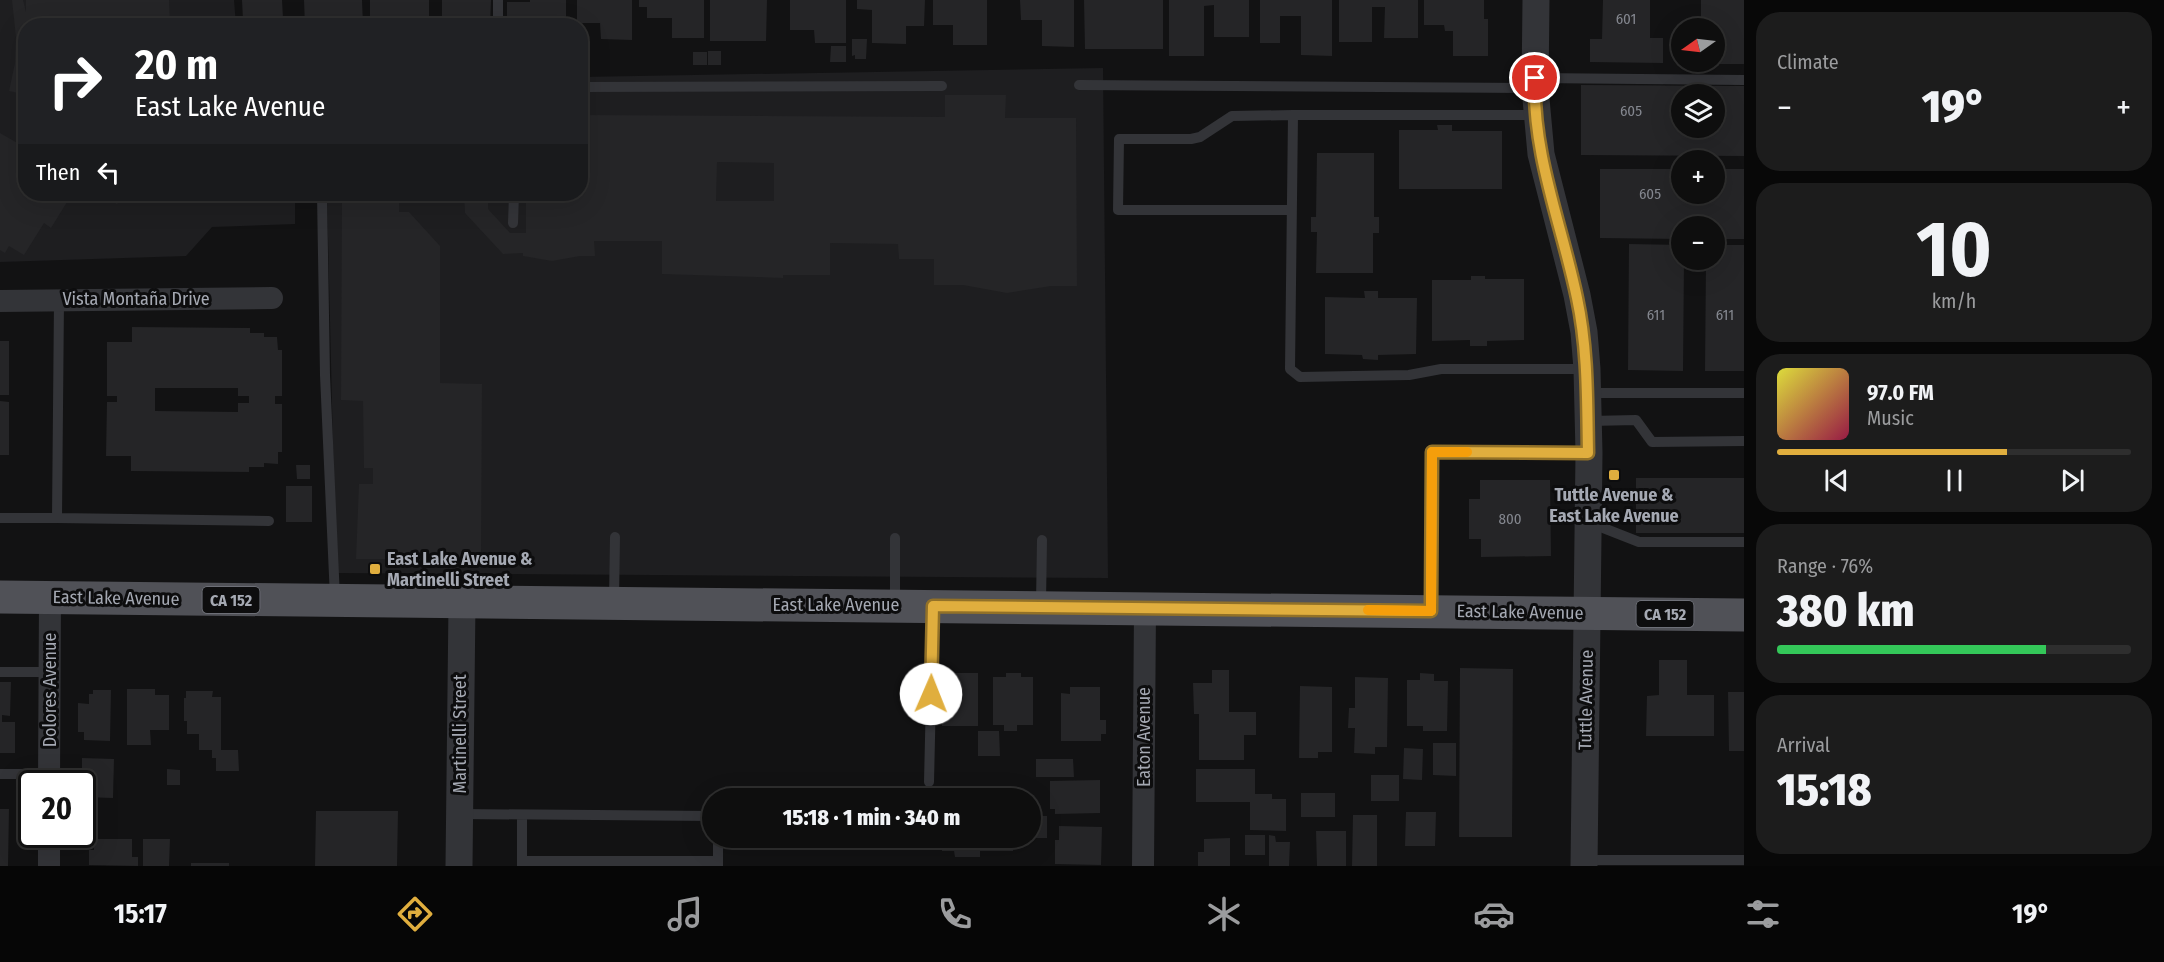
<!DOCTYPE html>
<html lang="en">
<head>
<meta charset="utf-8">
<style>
	:root { --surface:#0e0e0e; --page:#1c1c1c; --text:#f1f3f6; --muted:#9b9c9e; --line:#2e2e2e; --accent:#e0ae3e }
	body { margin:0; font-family:"Fira Sans Condensed",sans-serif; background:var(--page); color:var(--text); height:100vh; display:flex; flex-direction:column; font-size:22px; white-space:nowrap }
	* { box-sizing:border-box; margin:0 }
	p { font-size:20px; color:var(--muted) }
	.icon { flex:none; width:33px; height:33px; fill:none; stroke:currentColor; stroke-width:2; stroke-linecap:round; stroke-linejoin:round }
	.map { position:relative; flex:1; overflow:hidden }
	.details { display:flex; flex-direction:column; gap:12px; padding:12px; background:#080808; width:420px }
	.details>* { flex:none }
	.hud { position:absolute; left:18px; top:18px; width:570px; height:183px; border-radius:24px; box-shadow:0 6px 24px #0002,0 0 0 2px var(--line); background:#202124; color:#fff; overflow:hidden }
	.needle { width:39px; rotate:256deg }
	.fabs { position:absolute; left:1671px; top:18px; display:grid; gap:12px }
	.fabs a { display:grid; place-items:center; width:54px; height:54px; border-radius:50%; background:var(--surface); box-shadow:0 6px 24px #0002,0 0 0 2px var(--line); font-size:30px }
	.speed { position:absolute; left:18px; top:770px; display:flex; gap:12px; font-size:30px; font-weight:700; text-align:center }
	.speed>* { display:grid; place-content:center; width:78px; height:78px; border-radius:50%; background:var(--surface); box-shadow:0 6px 24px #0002,0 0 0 2px var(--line); line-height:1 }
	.speed .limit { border:3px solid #111; border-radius:9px; background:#fff; color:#111 }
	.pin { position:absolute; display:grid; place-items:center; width:51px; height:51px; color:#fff; margin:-26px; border:3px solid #fff; border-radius:50%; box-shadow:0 2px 6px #0007 }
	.me { position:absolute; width:66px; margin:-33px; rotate:1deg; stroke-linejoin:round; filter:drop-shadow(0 0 4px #0008) }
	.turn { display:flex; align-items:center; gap:21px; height:126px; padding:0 18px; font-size:27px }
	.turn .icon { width:78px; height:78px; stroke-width:2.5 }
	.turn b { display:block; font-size:42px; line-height:51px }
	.then { display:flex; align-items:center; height:57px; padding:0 18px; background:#0003; gap:12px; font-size:22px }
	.big { font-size:45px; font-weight:800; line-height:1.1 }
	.details .card { flex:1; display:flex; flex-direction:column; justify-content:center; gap:9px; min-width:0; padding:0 21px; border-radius:24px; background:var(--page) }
	.details .dial { align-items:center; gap:0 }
	.dial b { font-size:78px; line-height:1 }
	.song { display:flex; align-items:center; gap:18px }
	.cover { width:72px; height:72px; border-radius:9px; background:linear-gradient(135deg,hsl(60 70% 55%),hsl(340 70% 35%)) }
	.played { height:6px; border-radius:3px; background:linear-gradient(90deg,var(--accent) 65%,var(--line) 65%) }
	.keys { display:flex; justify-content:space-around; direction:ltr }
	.heat { display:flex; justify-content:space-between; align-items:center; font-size:33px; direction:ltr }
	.charge { height:9px; border-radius:4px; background:linear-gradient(90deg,#34c759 76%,var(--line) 0) }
	.trip { position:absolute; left:702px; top:788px; width:339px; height:60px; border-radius:30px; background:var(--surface); box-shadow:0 6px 24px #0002,0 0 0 2px var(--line); font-weight:800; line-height:60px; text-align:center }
	.tab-bar { display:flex; height:96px; justify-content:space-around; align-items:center; background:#060606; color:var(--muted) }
	.tab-bar .icon { width:42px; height:42px }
	.tab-bar .selected { color:var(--accent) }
	.tab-bar b { font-size:27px; color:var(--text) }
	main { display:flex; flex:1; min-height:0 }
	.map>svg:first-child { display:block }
	.built { fill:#1e1e20 }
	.building { fill:#252527; fill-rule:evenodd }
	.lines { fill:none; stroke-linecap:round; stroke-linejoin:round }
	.service { stroke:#333438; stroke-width:10 }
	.minor { stroke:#333438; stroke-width:22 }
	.tertiary { stroke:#333438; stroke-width:27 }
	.primary { stroke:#505157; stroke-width:33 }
	.route-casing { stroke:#927128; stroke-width:15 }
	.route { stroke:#e0ae3e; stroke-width:10 }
	.slow { stroke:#f59e0b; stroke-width:10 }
	.poi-dot { fill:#e0ae3e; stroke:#0d0d0e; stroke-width:2 }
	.labels { text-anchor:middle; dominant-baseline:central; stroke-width:6; stroke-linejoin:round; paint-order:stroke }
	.number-label { font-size:15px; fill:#84878f }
	.shield { fill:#0d0d0e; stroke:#777a82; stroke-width:1.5 }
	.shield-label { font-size:16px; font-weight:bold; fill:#a5a9b3 }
	.street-label { font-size:18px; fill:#a5a9b3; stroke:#0d0d0e }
	.poi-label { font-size:18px; font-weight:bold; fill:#a5a9b3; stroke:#0d0d0e }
</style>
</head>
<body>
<main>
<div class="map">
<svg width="1744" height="866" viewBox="0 0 1744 866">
	<rect width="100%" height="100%" fill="#121213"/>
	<path class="built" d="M0,0h234l2,25 -210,1v168h269v30l-83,3 -26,29 -186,6z
		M1103,68l5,510 -772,-5 -9,-379h253l1,-117z"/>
	<path class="building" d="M12,0h11l3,12v-12h143l1,26h-144v32l-8,35 -9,-2 6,-28 1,-26z
		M242,0h40l1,18 -40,2z
		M304,0h58l1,26h-58z
		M370,0h59v20h-27v6h-32z
		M442,0h49l-1,26h-48z
		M530,0h36v26h-59v-24h23z
		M577,0h55v40l-31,-1 -1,-16h-23z
		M639,0h65v38h-32v-20h-25v-11h-8z
		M710,0h57l-1,41h-56z
		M790,0h56v43h-31l-1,-13h-24z
		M857,0h68l-1,26h-18v18l-34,-1v-33l-15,-1z
		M933,0h54v45h-34v-20h-20z
		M1020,0h54v47l-32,-1v-26h-21z
		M1084,0h79v49h-78z
		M1169,0h80v37h-35v-32l-10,1v50h-35z
		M1260,0h72v56l-31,-1v-39h-21v27h-20z
		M1339,0h79v38h-34l1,-31h-13v35h-33z
		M1424,0h60v19h4v37h-35v-25h-8l-1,-6h-20z
		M1603,0h47v38h13v25l-73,-1v-23h12z
		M1701,0h43v64h-56v-2h26v-34h-13z
		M852,39h15l-1,20h-11v-4l-3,1z
		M831,46h15v16h-16z
		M708,51h13v14h-13z
		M693,52h14v13h-14z
		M1581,85l163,1v70l-163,-1zM1682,94h32v34h-32z
		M945,95h61l-1,23h71l1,168h-26l-44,7 -44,-8h-29v-26h-35l-1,-15 -68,-1v32h-47v3l-121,-4v-33h-68l1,15h-15l-28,5 -29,-5v-3l-20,1 -38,-41 -1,-19h24v15l22,24h16v-39h54v-79l365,2zM717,162l57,1v38h-58z
		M1437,125h15v6h50v58h-103v-59h39z
		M0,133l26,15v46h46l-21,34 -7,-5 -20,32 -15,-9 -4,7 -5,-3z
		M1317,153h57v64h5v16h-6v40h-57l1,-41h-6v-15h5z
		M1600,169h82v25h32v-25h30v70h-30v-13h-32v13l-82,-1z
		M100,194h24l-7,10z
		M342,194h57v18h10l31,34v137l42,1 -1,175h-125l3,-75h14v-16h-9l-1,-67 -22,-1z
		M1629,244l53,1v15h2l-1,111 -55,-1z
		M1714,245h30v126h-39l1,-111h8z
		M1471,276h14v3h39v61l-37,1v5h-17v-6l-38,1v-61h39z
		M1364,291h14v7h39l-1,56 -38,1v5l-15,-1 -1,-4 -37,-1v-57l40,1z
		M132,327l118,1v5h14v4h13l1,13h4v46h-7v8h7v48h-4v12l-14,-1v4h-15v5l-118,-1v-15h-25l1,-54h10v-6h-10v-54h25zM155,388h83v8h11v7h-11v9l-83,-1z
		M0,341h9v54h-9z
		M0,401l9,1v53h-9z
		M296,465h14v14h-13z
		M1636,478h108v55h-108z
		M1480,480h70l1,76 -70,1v-18h-12v-40h11z
		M286,486h26v36h-26z
		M1659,660h28v35h27v41h-68l1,-40 12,-1z
		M1460,668l53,1 -1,168h-53z
		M1212,670h17v42h27v23h-12v25h-45v-46h-5l-1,-31h19z
		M938,673h40v53h-36v-16h-4z
		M1006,673h15v4h12v48h-16v6h-13v-6h-11v-48h13z
		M1420,673l14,1v7h14l-1,50h-24v-5h-16v-46h13z
		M1355,677l33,1 -1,69h-12v7l-21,-1 1,-25h-7l1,-20h6z
		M0,682h11l-1,34 -8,-1v7h13v31h-15z
		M1300,686l32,1v65h-14v6h-19z
		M1070,687h30v33h6v14h-5v7h-40v-48l9,1z
		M127,689h28v6h14v35h-19l1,15h-24z
		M93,690h18l-1,51 -26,-1v-8h-6v-29l11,1v-10h4z
		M186,691h27l-1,6h9v53h17l1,21h-23v-13h-4v-8h-13v-16h-12v-13h-3v-23h2z
		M1728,692h16v59h-15z
		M978,731h21l1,25h-22z
		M1433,743h23v33l-23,-1z
		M1404,748l19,1 -1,31 -19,-1z
		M82,758l32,1 -1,39 -31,-1v-14h-8v-13h8z
		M1036,759h37l1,18h-38z
		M167,769l13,1v15h-13z
		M1196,769h59v25h17v5h14v32l-36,-1v-28h-54z
		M1371,775h28v26h-28z
		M1100,780v33l-45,1v-5h-5v-28z
		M1301,793h34v24h-34z
		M0,809h9l-1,57h-8z
		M316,811h82l-1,55h-82z
		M1406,812h30l-1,34h-30z
		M1353,815h24v51h-25z
		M1030,816h17v22h-17z
		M1059,826l43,1 -1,38 -46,-1v-24h4z
		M1316,831h30v35h-29z
		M1245,835h20v20h-20z
		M1269,835l6,1 1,6h14l-1,24h-20z
		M942,837h71v14h-33v6h-25l-1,-6h-12z
		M1230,838v28h-32v-14h6v-13z
		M94,839h38v18h6v9l-49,-1v-15h5z
		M143,839h27l-1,27h-26z
		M191,863h38v3h-38z"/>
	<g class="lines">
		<path class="service" d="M498,26v-26
			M1536,78l208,2
			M1079,85l455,3
			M580,87l362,-1
			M1536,115h-243l-3,254 10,8 109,-2 32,-6h146
			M322,194l3,181 10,223
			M1291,210h-173l1,-71h72l9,-2 32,-21 61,-1
			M513,223l1,-29
			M1588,393h156
			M1590,421l46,-1 16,22 92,-1
			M0,518h57l2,-218
			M57,518l212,3
			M1588,522l51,20h105
			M614,600l1,-63
			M895,602v-64
			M1041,603l1,-63
			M1431,608l1,-156 156,1
			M0,672h50
			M0,774h49
			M929,782l4,-173
			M461,814l251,2
			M522,815v50
			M1585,860h159
			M522,861h196
			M718,866v-29"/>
		<path class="minor" d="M0,301l272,-3
			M49,783l1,-185
			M49,866v-32
			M1143,866l2,-257"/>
		<path class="tertiary" d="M1536,0l-1,88 6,66 36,141 7,37 3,37 2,84 -5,413
			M459,866l3,-263"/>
		<path class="primary" d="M0,597l1744,18"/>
	</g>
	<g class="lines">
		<g class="route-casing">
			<path id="route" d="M931,694l2,-88 498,5 1,-159 156,1c-1,-52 0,-104 -11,-155 -15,-73 -45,-144 -42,-220"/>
		</g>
		<use href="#route" class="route"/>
		<path class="slow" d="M1368,610l63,1 1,-159h35"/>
	</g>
	<g class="poi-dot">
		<rect x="1608" y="469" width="12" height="12" rx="3"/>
		<rect x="369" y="563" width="12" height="12" rx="3"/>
	</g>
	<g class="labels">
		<g class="number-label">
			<text x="1626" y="19">601</text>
			<text x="1631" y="111">605</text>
			<text x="1650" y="194">605</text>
			<text x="1656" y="315">611</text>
			<text x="1725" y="315">611</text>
			<text x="1510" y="519">800</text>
		</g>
		<g class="shield">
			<rect x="202.5" y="587" width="57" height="26" rx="4.5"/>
			<rect x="1636.5" y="601" width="57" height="26" rx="4.5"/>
		</g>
		<g class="shield-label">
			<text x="231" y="600">CA 152</text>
			<text x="1665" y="614">CA 152</text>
		</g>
		<g class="street-label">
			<text x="136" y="299">Vista Montaña Drive</text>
			<text transform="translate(116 598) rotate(1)">East Lake Avenue</text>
			<text x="836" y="605">East Lake Avenue</text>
			<text transform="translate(1520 612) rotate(1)">East Lake Avenue</text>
			<text transform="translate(50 690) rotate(-90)">Dolores Avenue</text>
			<text transform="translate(1586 700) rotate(-89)">Tuttle Avenue</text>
			<text transform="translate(460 734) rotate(-90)">Martinelli Street</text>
			<text transform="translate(1144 737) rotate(-90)">Eaton Avenue</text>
		</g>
		<g class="poi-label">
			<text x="1614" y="495">Tuttle Avenue &amp;<tspan x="1614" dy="21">East Lake Avenue</tspan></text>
			<text x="387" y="559" text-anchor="start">East Lake Avenue &amp;<tspan x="387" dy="21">Martinelli Street</tspan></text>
		</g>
	</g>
</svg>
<div class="fabs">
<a><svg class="needle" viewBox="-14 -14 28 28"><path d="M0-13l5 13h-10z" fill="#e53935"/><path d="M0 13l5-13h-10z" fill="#9b9c9e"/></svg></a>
<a><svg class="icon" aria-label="layers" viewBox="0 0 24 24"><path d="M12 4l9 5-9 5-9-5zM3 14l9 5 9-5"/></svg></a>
<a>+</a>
<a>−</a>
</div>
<div class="speed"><div class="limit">20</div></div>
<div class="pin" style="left:1535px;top:78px;background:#d93025"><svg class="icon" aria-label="arrive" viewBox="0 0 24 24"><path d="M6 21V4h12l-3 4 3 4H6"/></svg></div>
<svg class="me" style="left:931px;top:694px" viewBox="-20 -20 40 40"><circle r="19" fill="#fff"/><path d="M0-13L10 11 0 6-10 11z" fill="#e0ae3e"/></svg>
<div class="trip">15:18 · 1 min · 340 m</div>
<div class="hud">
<div class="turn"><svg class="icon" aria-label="right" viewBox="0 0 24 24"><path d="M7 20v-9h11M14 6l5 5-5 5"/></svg><div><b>20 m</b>East Lake Avenue</div></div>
<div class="then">Then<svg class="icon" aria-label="left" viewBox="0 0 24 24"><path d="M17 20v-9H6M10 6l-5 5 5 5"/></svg></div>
</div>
</div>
<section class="details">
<div class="card"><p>Climate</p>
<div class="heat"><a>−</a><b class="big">19°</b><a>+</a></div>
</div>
<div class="card dial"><b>10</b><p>km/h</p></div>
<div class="card">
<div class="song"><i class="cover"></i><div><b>97.0 FM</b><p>Music</p></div></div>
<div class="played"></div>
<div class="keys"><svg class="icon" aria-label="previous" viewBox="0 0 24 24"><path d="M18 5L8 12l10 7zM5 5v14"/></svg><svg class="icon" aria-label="pause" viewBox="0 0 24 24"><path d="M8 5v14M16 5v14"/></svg><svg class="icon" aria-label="next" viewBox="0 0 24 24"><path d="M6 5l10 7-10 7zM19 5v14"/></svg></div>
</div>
<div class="card"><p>Range · 76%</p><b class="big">380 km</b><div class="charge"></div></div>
<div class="card"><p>Arrival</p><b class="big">15:18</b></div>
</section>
</main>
<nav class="tab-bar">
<b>15:17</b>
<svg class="icon selected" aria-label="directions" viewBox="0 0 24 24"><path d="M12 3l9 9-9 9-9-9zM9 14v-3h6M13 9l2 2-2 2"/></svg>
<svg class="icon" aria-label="music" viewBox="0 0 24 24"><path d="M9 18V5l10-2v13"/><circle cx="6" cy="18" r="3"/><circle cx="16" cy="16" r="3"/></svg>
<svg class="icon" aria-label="phone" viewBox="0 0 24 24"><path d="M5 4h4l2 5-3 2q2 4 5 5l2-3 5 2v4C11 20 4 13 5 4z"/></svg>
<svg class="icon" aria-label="climate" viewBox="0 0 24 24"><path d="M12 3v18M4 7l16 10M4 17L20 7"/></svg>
<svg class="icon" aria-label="car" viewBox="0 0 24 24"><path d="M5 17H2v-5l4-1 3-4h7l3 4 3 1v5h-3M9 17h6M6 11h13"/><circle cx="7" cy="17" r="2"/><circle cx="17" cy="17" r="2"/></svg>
<svg class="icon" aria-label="filters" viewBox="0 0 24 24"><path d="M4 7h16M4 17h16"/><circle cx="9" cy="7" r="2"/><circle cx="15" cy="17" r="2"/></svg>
<b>19°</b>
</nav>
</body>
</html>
